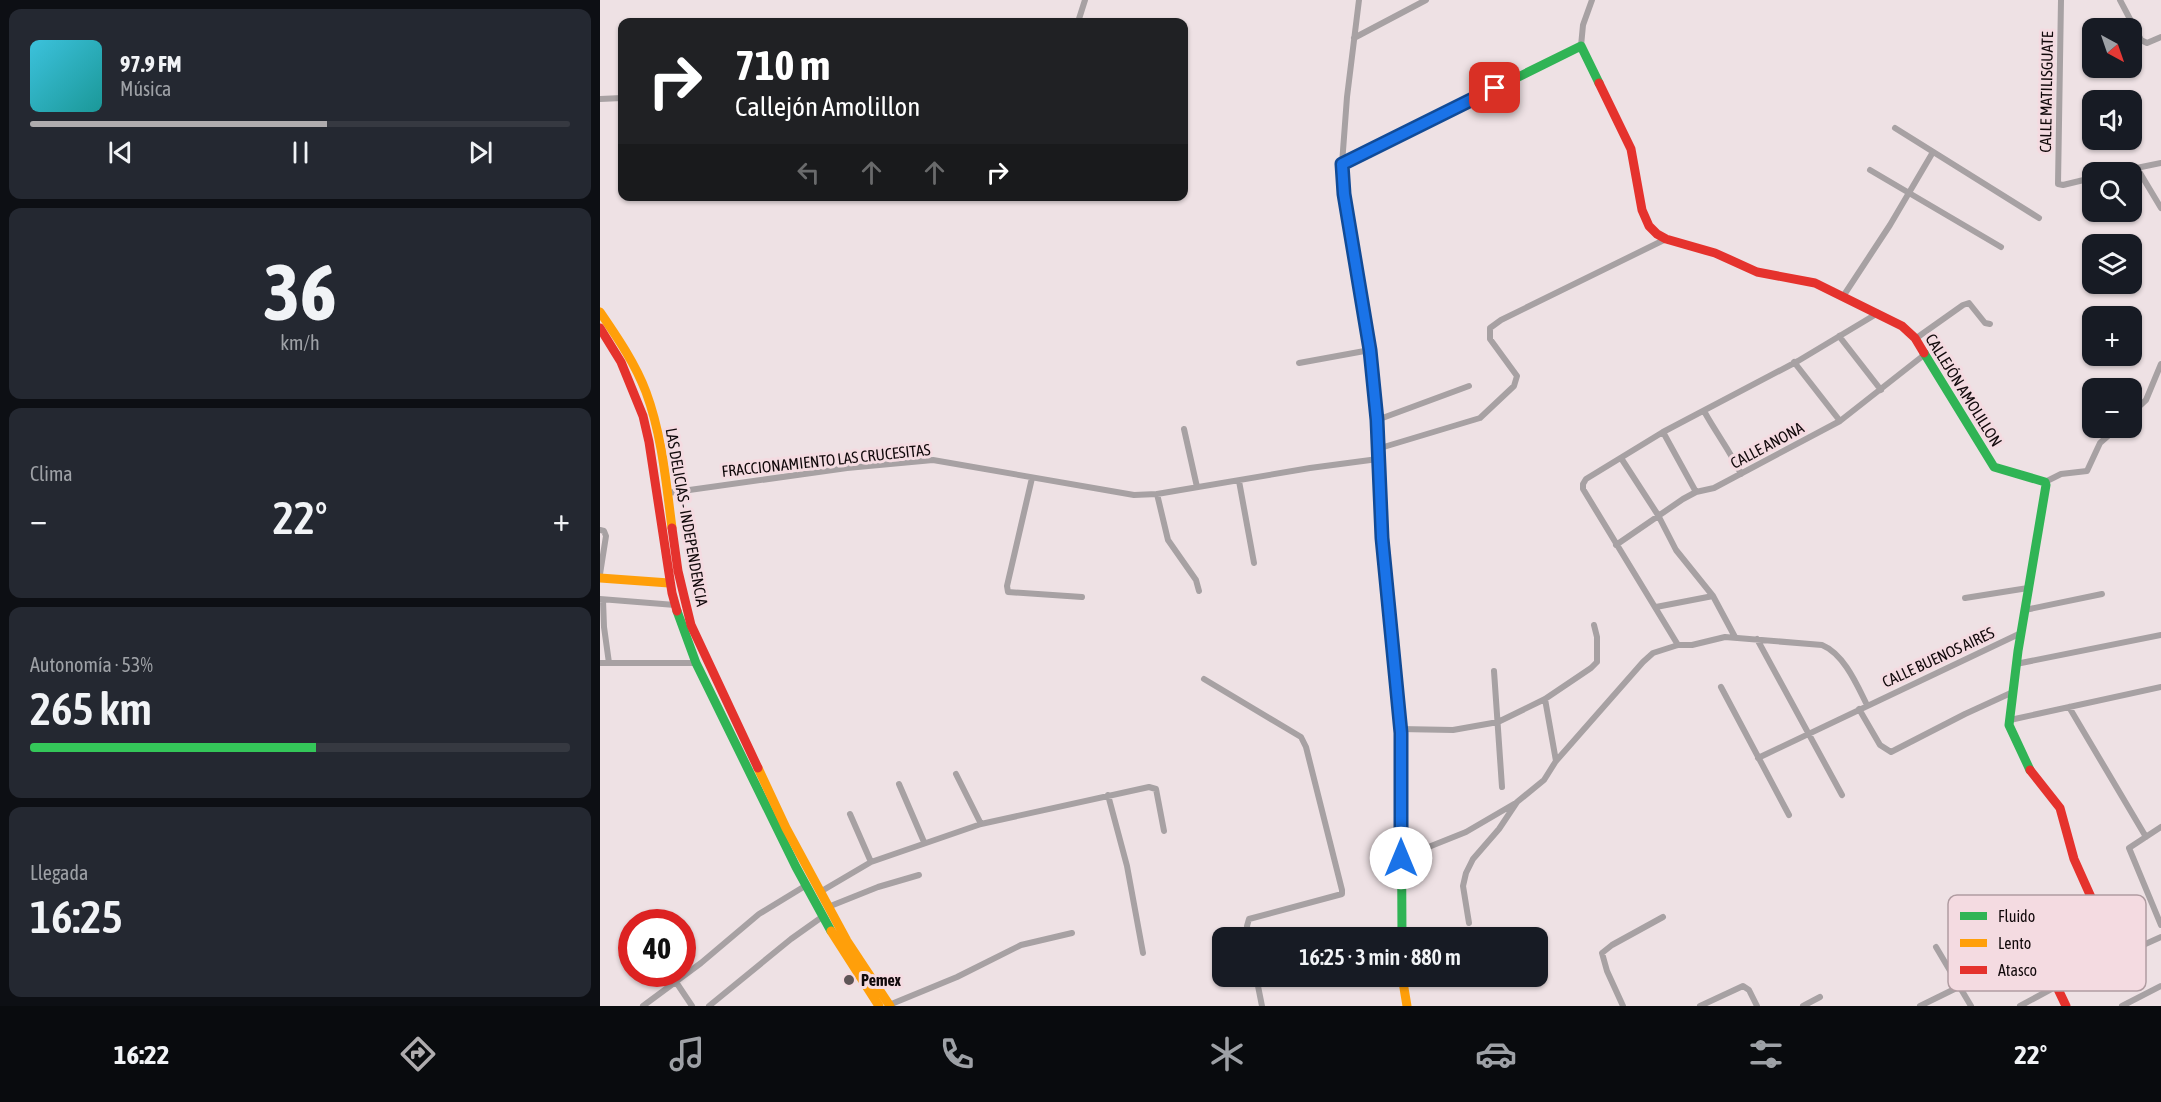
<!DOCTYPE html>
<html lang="es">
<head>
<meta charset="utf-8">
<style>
	:root { --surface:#171b24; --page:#242831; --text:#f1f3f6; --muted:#9ea1a6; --line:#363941; --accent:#afacae }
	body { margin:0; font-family:"Asap Condensed",sans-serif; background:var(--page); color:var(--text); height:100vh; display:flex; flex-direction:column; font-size:22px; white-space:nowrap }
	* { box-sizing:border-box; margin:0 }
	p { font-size:20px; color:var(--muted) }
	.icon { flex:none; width:33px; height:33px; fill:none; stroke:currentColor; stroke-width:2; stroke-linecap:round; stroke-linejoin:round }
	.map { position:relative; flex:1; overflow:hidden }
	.drawer { display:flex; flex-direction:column; gap:9px; padding:9px; background:#0d0f14; width:600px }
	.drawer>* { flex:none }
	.banner { position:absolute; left:18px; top:18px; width:570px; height:183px; border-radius:12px; box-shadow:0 2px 4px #0004; background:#202124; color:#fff; overflow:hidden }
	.needle { width:39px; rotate:140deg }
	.buttons { position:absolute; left:1482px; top:18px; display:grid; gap:12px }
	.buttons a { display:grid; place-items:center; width:60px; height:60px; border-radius:12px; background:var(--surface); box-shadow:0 2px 4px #0004; font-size:30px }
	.speed { position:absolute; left:18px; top:909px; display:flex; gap:12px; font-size:30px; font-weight:700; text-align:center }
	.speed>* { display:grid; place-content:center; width:78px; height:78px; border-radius:50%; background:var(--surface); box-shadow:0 2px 4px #0004; line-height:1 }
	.speed .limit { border:9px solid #d22; background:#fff; color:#111 }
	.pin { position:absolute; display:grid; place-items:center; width:51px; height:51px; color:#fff; margin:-26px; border-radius:12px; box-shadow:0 3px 9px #0006 }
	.me { position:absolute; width:66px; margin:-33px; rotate:0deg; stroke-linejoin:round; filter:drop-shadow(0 0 4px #0008) }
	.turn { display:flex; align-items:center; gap:21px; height:126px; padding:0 18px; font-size:27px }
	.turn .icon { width:78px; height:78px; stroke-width:2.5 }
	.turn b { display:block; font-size:42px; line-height:51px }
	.lanes { display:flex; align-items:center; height:57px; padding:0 18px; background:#0003; justify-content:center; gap:30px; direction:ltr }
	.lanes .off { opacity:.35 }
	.big { font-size:45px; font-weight:600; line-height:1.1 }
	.drawer .card { flex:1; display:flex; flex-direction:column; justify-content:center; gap:9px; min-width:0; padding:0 21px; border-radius:12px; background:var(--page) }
	.drawer .dial { align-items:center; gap:0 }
	.dial b { font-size:78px; line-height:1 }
	.song { display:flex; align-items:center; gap:18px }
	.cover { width:72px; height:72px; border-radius:9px; background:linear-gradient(135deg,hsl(190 70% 55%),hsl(180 70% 35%)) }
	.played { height:6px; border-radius:3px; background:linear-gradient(90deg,var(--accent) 55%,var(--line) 55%) }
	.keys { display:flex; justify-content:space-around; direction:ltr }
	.heat { display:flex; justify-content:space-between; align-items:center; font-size:33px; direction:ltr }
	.charge { height:9px; border-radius:4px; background:linear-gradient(90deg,#34c759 53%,var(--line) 0) }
	.trip { position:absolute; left:612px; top:927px; width:336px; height:60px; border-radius:12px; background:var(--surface); box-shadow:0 2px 4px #0004; font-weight:600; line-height:60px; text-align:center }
	.tabs { display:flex; height:96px; justify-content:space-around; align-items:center; background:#090b0e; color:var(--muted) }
	.tabs .icon { width:42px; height:42px }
	.tabs .selected { color:var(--accent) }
	.tabs b { font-size:27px; color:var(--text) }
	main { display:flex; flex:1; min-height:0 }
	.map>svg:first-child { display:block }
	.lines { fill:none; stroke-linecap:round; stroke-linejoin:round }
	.street { stroke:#a7a1a3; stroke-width:6 }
	.fast { stroke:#30b455; stroke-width:9 }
	.slow { stroke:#ff9f0a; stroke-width:9 }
	.jam { stroke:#e5322d; stroke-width:9 }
	.route-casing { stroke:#114b97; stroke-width:15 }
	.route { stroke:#1a73e8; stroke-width:10 }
	.poi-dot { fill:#5e5557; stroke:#f4dbe1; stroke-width:2 }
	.labels { text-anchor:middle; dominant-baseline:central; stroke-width:6; stroke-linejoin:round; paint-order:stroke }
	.street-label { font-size:16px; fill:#11090b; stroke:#f4dbe1 }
	.poi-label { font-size:16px; font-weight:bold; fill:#11090b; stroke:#f4dbe1; text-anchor:start }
	.key { fill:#f4dbe1; stroke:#b09ca1; stroke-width:1.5 }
	.key-label { font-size:16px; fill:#11090b }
</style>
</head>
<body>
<main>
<section class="drawer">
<div class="card">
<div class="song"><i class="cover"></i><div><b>97.9 FM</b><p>Música</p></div></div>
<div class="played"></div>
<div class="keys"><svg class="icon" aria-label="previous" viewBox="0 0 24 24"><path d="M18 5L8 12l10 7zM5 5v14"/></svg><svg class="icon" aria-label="pause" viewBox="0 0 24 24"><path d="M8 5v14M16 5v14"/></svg><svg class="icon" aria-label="next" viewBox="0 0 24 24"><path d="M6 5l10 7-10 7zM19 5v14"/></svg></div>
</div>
<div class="card dial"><b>36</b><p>km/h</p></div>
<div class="card"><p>Clima</p>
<div class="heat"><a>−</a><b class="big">22°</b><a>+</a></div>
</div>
<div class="card"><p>Autonomía · 53%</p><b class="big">265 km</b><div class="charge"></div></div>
<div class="card"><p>Llegada</p><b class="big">16:25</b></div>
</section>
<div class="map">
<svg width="1561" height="1006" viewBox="0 0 1561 1006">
	<rect width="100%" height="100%" fill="#eee1e4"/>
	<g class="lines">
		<path class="street" d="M1461,0l-3,184 5,1 29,-7
			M1520,0l21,40 6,3 14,-6
			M478,22l7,-22
			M754,38l72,-38
			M981,46l2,-21 9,-25
			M0,99l22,-1
			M1295,128l144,90
			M742,164l5,-67 12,-97
			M1537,168l24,40
			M1270,170l131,77
			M1517,172l44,-9
			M1244,295l46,-70 43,-73
			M1239,336l42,54
			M1315,339l48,-34 6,-2 16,20 5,1
			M1194,362l46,59
			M699,363l71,-13
			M1104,411c12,22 27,41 37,63
			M1532,413l14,-13 15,-36
			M777,420l92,-34
			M584,429l13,58
			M1063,432l33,60
			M777,449l103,-31 34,-32 3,-10 -27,-37v-11l11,-8 165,-81
			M1021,458l37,57 18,35 37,46 22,41
			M432,478l-25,108 1,6 74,5
			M639,481l15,82
			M1445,482l16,-8 26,-3 13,-28 17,-15
			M68,493l179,-25 86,-8 201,35 23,-1 153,-26 68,-9
			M557,494l11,46 28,40 3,11
			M0,530l4,1 2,5 -6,38
			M1016,545l67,-46 13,-7 18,-4 126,-67 84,-66
			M1365,598l63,-10
			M0,599l75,6
			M3,600l1,27 5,36
			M1056,607l57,-11
			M1425,610l77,-16
			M1157,639l85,156
			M1078,645l-95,-156v-5l3,-5 77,-47 135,-71 80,-48
			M0,663h96
			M1416,664l145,-29
			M894,671l8,116
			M604,679l97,58 5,10 36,143v4l-93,25 -2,7 2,12
			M1121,687l68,128
			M945,699l11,62
			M1469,707l77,130
			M1259,709l21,36 11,7 74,-38 48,-22
			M1410,720l151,-33
			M800,729l53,1 45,-8 47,-23 46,-31 6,-6v-25l-3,-12
			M1158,758l263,-125
			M356,774l25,50
			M299,784l25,58
			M508,795l19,71 16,87
			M250,814l21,48
			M1561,827l-32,21 32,77
			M801,858l65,-26 48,-28
			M220,892l51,-30 110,-38 168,-37 7,2 8,42
			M1495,906l7,9 18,41
			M228,907l50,-20 41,-12
			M869,923l-6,-37 3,-13 7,-14 26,-30 18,-27 27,-22 12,-19 87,-99 10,-9 25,-8h14l33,-8 97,8c22,9 35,40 45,60
			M631,935l17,-4
			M1336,947l35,59
			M656,976l6,30
			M76,982l16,24
			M289,1005l68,-28 64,-32 51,-12
			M43,1006l58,-43 58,-49 46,-28
			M109,1006l82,-67 31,-22
			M1023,1006l-16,-35 -5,-18 10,-8 51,-28
			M1100,1006l43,-20 6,4 8,16
			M1203,1006l17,-9
			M1320,1006l59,-29 -6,-14 -1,-10
			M1420,1006l61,-33 80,-36
			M1522,1006l39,-20"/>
		<path class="fast" d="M742,168v-4l239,-118 18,37
			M1324,353l70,114 51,15 1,3 -28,166 -9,74 21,45
			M781,514l20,219 1,205
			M77,611l19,52 100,204 35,64"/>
		<path class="slow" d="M0,312c17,25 35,51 46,80 16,43 20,90 26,136
			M0,578l69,5
			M158,768l28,60 61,113 43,65
			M231,931l48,75
			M802,976l5,30"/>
		<path class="jam" d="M999,83l32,66 11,61 7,16 8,8 9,5 49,14 42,19 58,11 87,43 13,12 9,15
			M742,168l2,26 26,156 7,70 4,94
			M0,328l21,34 22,54 6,26 23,151 5,18
			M72,528l6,43 13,54 67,143
			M1430,770l30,38 14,51 21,47 -15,49 -23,32 9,19"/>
	</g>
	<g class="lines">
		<g class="route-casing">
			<path id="route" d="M801,858v-125l-19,-195 -5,-118 -7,-70 -26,-156 -2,-30 153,-76"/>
		</g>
		<use href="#route" class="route"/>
	</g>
	<circle class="poi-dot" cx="249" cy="980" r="6"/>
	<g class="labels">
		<g class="street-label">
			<text transform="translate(1446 92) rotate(-89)">CALLE MATILISGUATE</text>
			<text transform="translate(1364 390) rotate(58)">CALLEJÓN AMOLILLON</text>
			<text transform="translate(1167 445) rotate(-28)">CALLE ANONA</text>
			<text transform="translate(226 460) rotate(-6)">FRACCIONAMIENTO LAS CRUCESITAS</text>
			<text transform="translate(87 517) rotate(80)">LAS DELICIAS - INDEPENDENCIA</text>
			<text transform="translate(1338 657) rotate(-25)">CALLE BUENOS AIRES</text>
		</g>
		<g class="poi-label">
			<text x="261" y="980">Pemex</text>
		</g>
	</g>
	<rect x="1348" y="895" width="198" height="96" rx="9" class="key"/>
	<rect x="1360" y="912" width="27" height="8" fill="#30b455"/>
	<rect x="1360" y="939" width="27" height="8" fill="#ff9f0a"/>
	<rect x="1360" y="966" width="27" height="8" fill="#e5322d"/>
	<g class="key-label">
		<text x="1398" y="922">Fluido</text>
		<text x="1398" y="949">Lento</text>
		<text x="1398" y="976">Atasco</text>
	</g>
</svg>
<div class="buttons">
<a><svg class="needle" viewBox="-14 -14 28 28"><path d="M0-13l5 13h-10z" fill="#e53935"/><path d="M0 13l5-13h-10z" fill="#9ea1a6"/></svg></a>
<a><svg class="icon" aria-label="sound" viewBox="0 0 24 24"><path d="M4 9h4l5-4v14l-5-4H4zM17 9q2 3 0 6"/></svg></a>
<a><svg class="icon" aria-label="search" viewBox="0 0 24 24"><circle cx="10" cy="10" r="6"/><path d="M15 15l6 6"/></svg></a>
<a><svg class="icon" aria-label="layers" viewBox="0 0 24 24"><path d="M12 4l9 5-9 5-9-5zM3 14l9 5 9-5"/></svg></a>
<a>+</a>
<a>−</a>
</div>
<div class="speed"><div class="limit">40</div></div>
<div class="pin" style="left:895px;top:88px;background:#d93025"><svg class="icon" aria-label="arrive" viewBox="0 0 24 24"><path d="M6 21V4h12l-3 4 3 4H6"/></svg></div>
<svg class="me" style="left:801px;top:858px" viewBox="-20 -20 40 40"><circle r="19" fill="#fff"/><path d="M0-13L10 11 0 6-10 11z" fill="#1a73e8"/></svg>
<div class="trip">16:25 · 3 min · 880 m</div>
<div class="banner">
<div class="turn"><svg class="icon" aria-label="right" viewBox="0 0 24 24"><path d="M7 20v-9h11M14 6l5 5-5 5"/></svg><div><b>710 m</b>Callejón Amolillon</div></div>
<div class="lanes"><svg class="icon off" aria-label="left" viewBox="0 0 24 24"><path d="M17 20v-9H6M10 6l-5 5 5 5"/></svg><svg class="icon off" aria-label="ahead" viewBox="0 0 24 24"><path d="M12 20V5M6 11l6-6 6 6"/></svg><svg class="icon off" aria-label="ahead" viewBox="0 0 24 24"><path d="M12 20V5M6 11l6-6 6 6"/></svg><svg class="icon" aria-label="right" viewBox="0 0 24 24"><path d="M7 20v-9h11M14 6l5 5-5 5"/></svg></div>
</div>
</div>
</main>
<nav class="tabs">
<b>16:22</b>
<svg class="icon selected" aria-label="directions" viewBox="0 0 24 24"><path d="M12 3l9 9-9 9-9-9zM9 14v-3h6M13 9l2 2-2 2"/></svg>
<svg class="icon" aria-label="music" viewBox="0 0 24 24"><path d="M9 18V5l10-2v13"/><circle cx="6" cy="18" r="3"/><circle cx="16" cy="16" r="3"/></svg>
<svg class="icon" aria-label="phone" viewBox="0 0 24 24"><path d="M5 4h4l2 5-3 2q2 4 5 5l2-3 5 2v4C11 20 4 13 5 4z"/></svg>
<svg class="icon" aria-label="climate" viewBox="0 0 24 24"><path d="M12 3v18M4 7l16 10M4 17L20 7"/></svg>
<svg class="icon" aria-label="car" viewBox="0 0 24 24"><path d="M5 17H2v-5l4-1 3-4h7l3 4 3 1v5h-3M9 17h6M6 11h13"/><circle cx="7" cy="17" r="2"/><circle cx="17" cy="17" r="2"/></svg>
<svg class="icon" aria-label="filters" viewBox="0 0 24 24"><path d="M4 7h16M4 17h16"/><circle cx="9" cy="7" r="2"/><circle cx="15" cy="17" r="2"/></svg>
<b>22°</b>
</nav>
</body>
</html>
